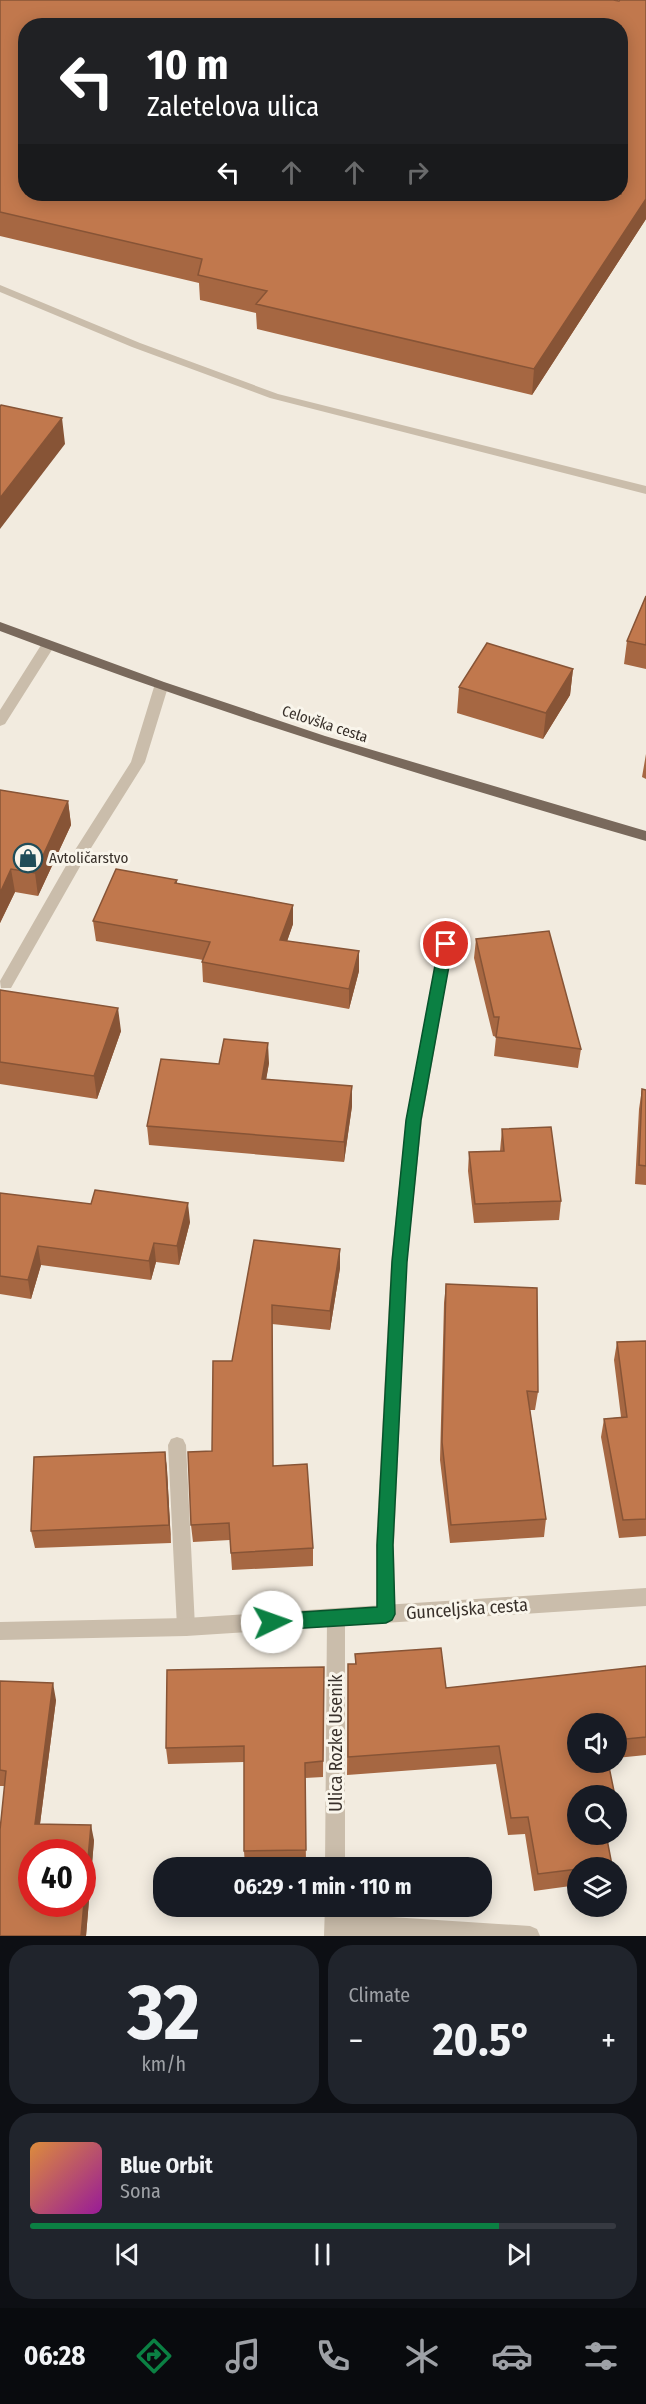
<!DOCTYPE html>
<html lang="en">
<head>
<meta charset="utf-8">
<style>
	:root { --surface:#171b24; --page:#20242c; --text:#f1f3f6; --muted:#9ea1a6; --line:#363941; --accent:#0b8043 }
	body { margin:0; font-family:"Fira Sans Condensed",sans-serif; background:var(--page); color:var(--text); height:100vh; display:flex; flex-direction:column; font-size:22px; white-space:nowrap }
	* { box-sizing:border-box; margin:0 }
	p { font-size:20px; color:var(--muted) }
	.icon { flex:none; width:33px; height:33px; fill:none; stroke:currentColor; stroke-width:2; stroke-linecap:round; stroke-linejoin:round }
	.map { position:relative; height:1936px; overflow:hidden }
	.panel { display:flex; flex-direction:column; gap:9px; padding:9px; background:#0d0f14; flex:1 }
	.panel>* { flex:none }
	.guide { position:absolute; left:18px; top:18px; width:610px; height:183px; border-radius:24px; box-shadow:0 3px 15px #0003; background:#202124; color:#fff; overflow:hidden }
	.buttons { position:absolute; left:567px; top:1713px; display:grid; gap:12px }
	.buttons a { display:grid; place-items:center; width:60px; height:60px; border-radius:50%; background:var(--surface); box-shadow:0 3px 15px #0003; font-size:30px }
	.speed { position:absolute; left:18px; top:1839px; display:flex; gap:12px; font-size:30px; font-weight:700; text-align:center }
	.speed>* { display:grid; place-content:center; width:78px; height:78px; border-radius:50%; background:var(--surface); box-shadow:0 3px 15px #0003; line-height:1 }
	.speed .limit { border:9px solid #d22; background:#fff; color:#111 }
	.pin { position:absolute; display:grid; place-items:center; width:51px; height:51px; color:#fff; margin:-26px; border:3px solid #fff; border-radius:50%; box-shadow:0 2px 6px #0007 }
	.me { position:absolute; width:66px; margin:-33px; rotate:87deg; stroke-linejoin:round; filter:drop-shadow(0 0 4px #0008) }
	.turn { display:flex; align-items:center; gap:21px; height:126px; padding:0 30px; font-size:27px }
	.turn .icon { width:78px; height:78px; stroke-width:2.5 }
	.turn b { display:block; font-size:42px; line-height:51px }
	.lanes { display:flex; align-items:center; height:57px; padding:0 30px; background:#0003; justify-content:center; gap:30px; direction:ltr }
	.lanes .off { opacity:.35 }
	.big { font-size:45px; font-weight:700; line-height:1.1 }
	.panel .widget { flex:1; display:flex; flex-direction:column; justify-content:center; gap:9px; min-width:0; padding:0 21px; border-radius:24px; background:var(--page) }
	.panel .dial { align-items:center; gap:0 }
	.dial b { font-size:78px; line-height:1 }
	.song { display:flex; align-items:center; gap:18px }
	.cover { width:72px; height:72px; border-radius:9px; background:linear-gradient(135deg,hsl(30 70% 55%),hsl(300 70% 35%)) }
	.played { height:6px; border-radius:3px; background:linear-gradient(90deg,var(--accent) 80%,var(--line) 80%) }
	.keys { display:flex; justify-content:space-around; direction:ltr }
	.heat { display:flex; justify-content:space-between; align-items:center; font-size:33px; direction:ltr }
	.panel .tiles { flex:1; display:grid; gap:9px; grid-template-columns:1fr 1fr }
	.widget:last-child { grid-column:span 2 }
	.trip { position:absolute; left:153px; top:1857px; width:339px; height:60px; border-radius:24px; background:var(--surface); box-shadow:0 3px 15px #0003; font-weight:700; line-height:60px; text-align:center }
	.tabs { display:flex; height:96px; justify-content:space-around; align-items:center; background:#090b0e; color:var(--muted) }
	.tabs .icon { width:42px; height:42px }
	.tabs .active { color:var(--accent) }
	.tabs b { font-size:27px; color:var(--text) }
	.map>svg:first-child { display:block }
	.lines { fill:none; stroke-linecap:round; stroke-linejoin:round }
	.service { fill:#cabdab; fill-rule:evenodd }
	.minor { fill:#cabdab; fill-rule:evenodd }
	.tertiary { fill:#cabdab; fill-rule:evenodd }
	.primary { fill:#79695c; fill-rule:evenodd }
	.wall { fill:#a66742 }
	.shaded-wall { fill:#875436 }
	.building { fill:#c1784d; stroke:#875436; stroke-width:1.5; fill-rule:evenodd }
	.route { fill:#0b8043; stroke:#07532c; stroke-width:1.5 }
	.labels { text-anchor:middle; dominant-baseline:central; stroke-width:6; stroke-linejoin:round; paint-order:stroke }
	.street-label { font-size:15px; fill:#38302a; stroke:#f9f5eb }
	.poi-label { font-size:15px; fill:#38302a; stroke:#f9f5eb; text-anchor:start }
	.near-street-label { font-size:18px; fill:#38302a; stroke:#f9f5eb }
</style>
</head>
<body>
<div class="map">
<svg width="646" height="1936" viewBox="0 0 646 1936">
	<rect width="100%" height="100%" fill="#f2ebdf"/>
	<g class="lines">
		<path class="service" d="M613,0l33,2v6z
			M0,285l140,58 138,51 368,92v8l-376,-96 -138,-51 -132,-55z
			M161,683l7,4 -23,75 -59,94 -75,132h-10l-1,-7 75,-131 56,-88 23,-75z
			M177,1437l6,2 3,6 9,182 -2,6 -7,3 -7,-3 -2,-6 -9,-182 3,-6z"/>
		<path class="minor" d="M48,641l7,4 -50,79 -5,2v-16l43,-68z
			M446,939l7,5 -31,176 -15,142 -13,283 1,69 -2,6 -7,3 -7,-3 -2,-6 -1,-69 15,-283 15,-142 33,-176z
			M336,1609l7,3 2,6v250h-20l2,-250 2,-6z
			M325,1906h20v8l185,12 7,3 3,7h-216z"/>
		<path class="tertiary" d="M646,1588v18l-460,30 -186,4v-18l186,-4z"/>
		<path class="primary" d="M0,622l164,60 161,54 321,95v10c-218,-63 -434,-129 -646,-210z"/>
	</g>
	<path class="wall" d="M0,0l619,1 27,-1v219l-114,176 -275,-66 -1,-16 -56,-13 -1,-17 -199,-47z
		M646,596v73l-22,-5 3,-23z
		M573,669l-3,26 -27,44 -86,-26 2,-26z
		M646,754v25l-4,-2z
		M0,790l68,11 3,24 -33,71 -23,-4 -15,31z
		M177,880v4l116,21v19l-6,17 72,30 -10,38 -146,-27 -1,-20 1,-2 -107,-19 -3,-20z
		M476,939l105,110 -3,19 -84,-12 2,-19 -3,-1 -19,-78z
		M0,990l121,41 -24,68 -97,-15z
		M269,1063l-3,16 86,27 -8,56 -195,-17 -2,-19 72,-62z
		M642,1089l4,1v95l-11,-1 4,-75z
		M502,1129l59,72 -2,19 -85,3 -6,-52 1,-19 31,-1z
		M0,1193l190,29 -11,43 -23,-3 -5,18 -110,-15 -10,34 -31,-5z
		M254,1240l86,28 -10,62 -58,-6 1,142 40,82v18l-81,4 -2,-30 -37,2 -2,-17 21,-74 20,-90z
		M446,1284l92,108 -3,18h-5l16,109 -2,18 -94,6 -10,-83 4,-157z
		M646,1341v195l-27,2 -18,-101 3,-18 17,-2 -7,-57 3,-18z
		M165,1452l2,18 4,73 -136,5 -4,-17z
		M355,1654l91,34 200,-22v89l-30,3v-34h-38v72l34,69 -1,3h-33v17l-44,6 -9,-57 -17,1 -12,-71 -149,11 1,-111h7z
		M324,1667l-1,110 -18,1 1,87 -61,1 -1,-15v-89l-76,2 -2,-16z
		M0,1681l56,19 -16,124 54,16 -8,96 -81,-150h-5z
		M616,1803l3,12 -3,11z"/>
	<path class="shaded-wall" d="M646,199v20l-114,176 2,-26z
		M62,418l3,26 -65,85v-31z
		M573,669l-3,26 -27,44 3,-26z
		M68,801l3,24 -33,71 -3,-23z
		M11,869l4,23 -15,31v-30z
		M293,905v19l-12,35 -1,-19z
		M359,951v20l-10,38v-20z
		M118,1008l3,23 -24,68 -3,-23z
		M268,1043l1,20 -6,35 -1,-19z
		M352,1086v20l-8,56v-20z
		M188,1203l2,19 -11,43 -2,-19z
		M154,1243l2,19 -5,18 -2,-19z
		M38,1246l3,19 -10,34 -3,-19z
		M340,1249v19l-10,62v-19z
		M165,1452l2,18 4,73 -2,-18z
		M53,1683l3,17 -18,139 -3,-15z
		M91,1825l3,15 -8,96h-5z"/>
	<path class="building" d="M0,0h613l6,1 1,-1h26v199l-112,170 -278,-65 11,-13 -69,-16 4,-16 -202,-47zM26,26h595v168h-595z
		M1,405l61,13 -62,80v-91z
		M646,596v49l-19,-4z
		M487,643l86,26 -27,44 -87,-26z
		M0,790l68,11 -33,72 -24,-4 -11,24z
		M116,869l61,11 -2,3 118,22 -13,35 79,11 -10,38 -147,-27 8,-20 -117,-21z
		M549,931l32,118 -85,-12 3,-20h-5l-18,-78z
		M0,990l118,18 -24,68 -94,-14z
		M224,1039l44,4 -6,36 90,7 -8,56 -197,-16 14,-67 58,5z
		M642,1089l4,1v76l-7,-1z
		M551,1127l10,74 -86,3 -6,-52 35,-1 -2,-22z
		M95,1190l93,13 -11,43 -23,-3 -5,18 -111,-15 -10,34 -28,-4v-83l91,11z
		M254,1240l86,9 -10,62 -58,-6 1,161 34,-2 6,84 -82,5 -2,-30 -38,2 -3,-73 24,-1 1,-90h19z
		M446,1284l91,4 1,104 -11,-1 19,128 -95,6 -9,-83z
		M646,1341v178l-23,1 -19,-101 23,-2 -10,-75z
		M165,1452l4,73 -138,6 3,-74z
		M441,1648l5,40 200,-22v71l-30,3v-16h-38v38h30l7,34h-37v38h28l6,31 -24,3h-10v1l-40,5 -10,-57 -17,1 -12,-72 -151,11v-93h8l-1,-10z
		M324,1667l-1,94 -18,2 1,87 -62,1v-105l-78,2 1,-78z
		M0,1681l53,2 -18,141 56,1 -10,111h-81v-106l6,-59 -6,-1zM32,1852h50v52h-50z
		M616,1803l3,12 -3,1z"/>
	<path class="route" d="M446,939l7,5 -32,176 -14,142 -14,283 2,69 -3,6 -6,3 -114,7 -6,-2 -3,-6 3,-6 6,-2 105,-7v-62l15,-283 14,-142 33,-176z"/>
	<defs>
		<g id="shop-ring" transform="scale(1.5)"><circle r="9.5" fill="#f9f5eb" stroke="#214d58" stroke-width="1.5"/><path d="M-5-2.5h2.3a2.7 3.5 0 0 1 5.4 0H5L5.5 6h-11ZM-1.5-2.5h3a1.5 2.3 0 0 0-3 0Z" fill="#214d58"/></g>
	</defs>
	<g fill-rule="evenodd">
		<use href="#shop-ring" x="28" y="858"/>
	</g>
	<g class="labels">
		<g class="street-label">
			<text transform="translate(325 724) rotate(18)">Celovška cesta</text>
		</g>
		<g class="poi-label">
			<text x="49" y="858">Avtoličarstvo</text>
		</g>
		<g class="near-street-label">
			<text transform="translate(467 1609) rotate(-4)">Gunceljska cesta</text>
			<text transform="translate(336 1743) rotate(-90)">Ulica Rozke Usenik</text>
		</g>
	</g>
</svg>
<div class="buttons">
<a><svg class="icon" aria-label="sound" viewBox="0 0 24 24"><path d="M4 9h4l5-4v14l-5-4H4zM17 9q2 3 0 6"/></svg></a>
<a><svg class="icon" aria-label="search" viewBox="0 0 24 24"><circle cx="10" cy="10" r="6"/><path d="M15 15l6 6"/></svg></a>
<a><svg class="icon" aria-label="layers" viewBox="0 0 24 24"><path d="M12 4l9 5-9 5-9-5zM3 14l9 5 9-5"/></svg></a>
</div>
<div class="speed"><div class="limit">40</div></div>
<div class="pin" style="left:446px;top:944px;background:#d93025"><svg class="icon" aria-label="arrive" viewBox="0 0 24 24"><path d="M6 21V4h12l-3 4 3 4H6"/></svg></div>
<svg class="me" style="left:272px;top:1622px" viewBox="-20 -20 40 40"><circle r="19" fill="#fff"/><path d="M0-13L10 11 0 6-10 11z" fill="#0b8043"/></svg>
<div class="trip">06:29 · 1 min · 110 m</div>
<div class="guide">
<div class="turn"><svg class="icon" aria-label="left" viewBox="0 0 24 24"><path d="M17 20v-9H6M10 6l-5 5 5 5"/></svg><div><b>10 m</b>Zaletelova ulica</div></div>
<div class="lanes"><svg class="icon" aria-label="left" viewBox="0 0 24 24"><path d="M17 20v-9H6M10 6l-5 5 5 5"/></svg><svg class="icon off" aria-label="ahead" viewBox="0 0 24 24"><path d="M12 20V5M6 11l6-6 6 6"/></svg><svg class="icon off" aria-label="ahead" viewBox="0 0 24 24"><path d="M12 20V5M6 11l6-6 6 6"/></svg><svg class="icon off" aria-label="right" viewBox="0 0 24 24"><path d="M7 20v-9h11M14 6l5 5-5 5"/></svg></div>
</div>
</div>
<section class="panel">
<div class="tiles">
<div class="widget dial"><b>32</b><p>km/h</p></div>
<div class="widget"><p>Climate</p>
<div class="heat"><a>−</a><b class="big">20.5°</b><a>+</a></div>
</div>
<div class="widget">
<div class="song"><i class="cover"></i><div><b>Blue Orbit</b><p>Sona</p></div></div>
<div class="played"></div>
<div class="keys"><svg class="icon" aria-label="previous" viewBox="0 0 24 24"><path d="M18 5L8 12l10 7zM5 5v14"/></svg><svg class="icon" aria-label="pause" viewBox="0 0 24 24"><path d="M8 5v14M16 5v14"/></svg><svg class="icon" aria-label="next" viewBox="0 0 24 24"><path d="M6 5l10 7-10 7zM19 5v14"/></svg></div>
</div>
</div>
</section>
<nav class="tabs">
<b>06:28</b>
<svg class="icon active" aria-label="directions" viewBox="0 0 24 24"><path d="M12 3l9 9-9 9-9-9zM9 14v-3h6M13 9l2 2-2 2"/></svg>
<svg class="icon" aria-label="music" viewBox="0 0 24 24"><path d="M9 18V5l10-2v13"/><circle cx="6" cy="18" r="3"/><circle cx="16" cy="16" r="3"/></svg>
<svg class="icon" aria-label="phone" viewBox="0 0 24 24"><path d="M5 4h4l2 5-3 2q2 4 5 5l2-3 5 2v4C11 20 4 13 5 4z"/></svg>
<svg class="icon" aria-label="climate" viewBox="0 0 24 24"><path d="M12 3v18M4 7l16 10M4 17L20 7"/></svg>
<svg class="icon" aria-label="car" viewBox="0 0 24 24"><path d="M5 17H2v-5l4-1 3-4h7l3 4 3 1v5h-3M9 17h6M6 11h13"/><circle cx="7" cy="17" r="2"/><circle cx="17" cy="17" r="2"/></svg>
<svg class="icon" aria-label="filters" viewBox="0 0 24 24"><path d="M4 7h16M4 17h16"/><circle cx="9" cy="7" r="2"/><circle cx="15" cy="17" r="2"/></svg>
</nav>
</body>
</html>
